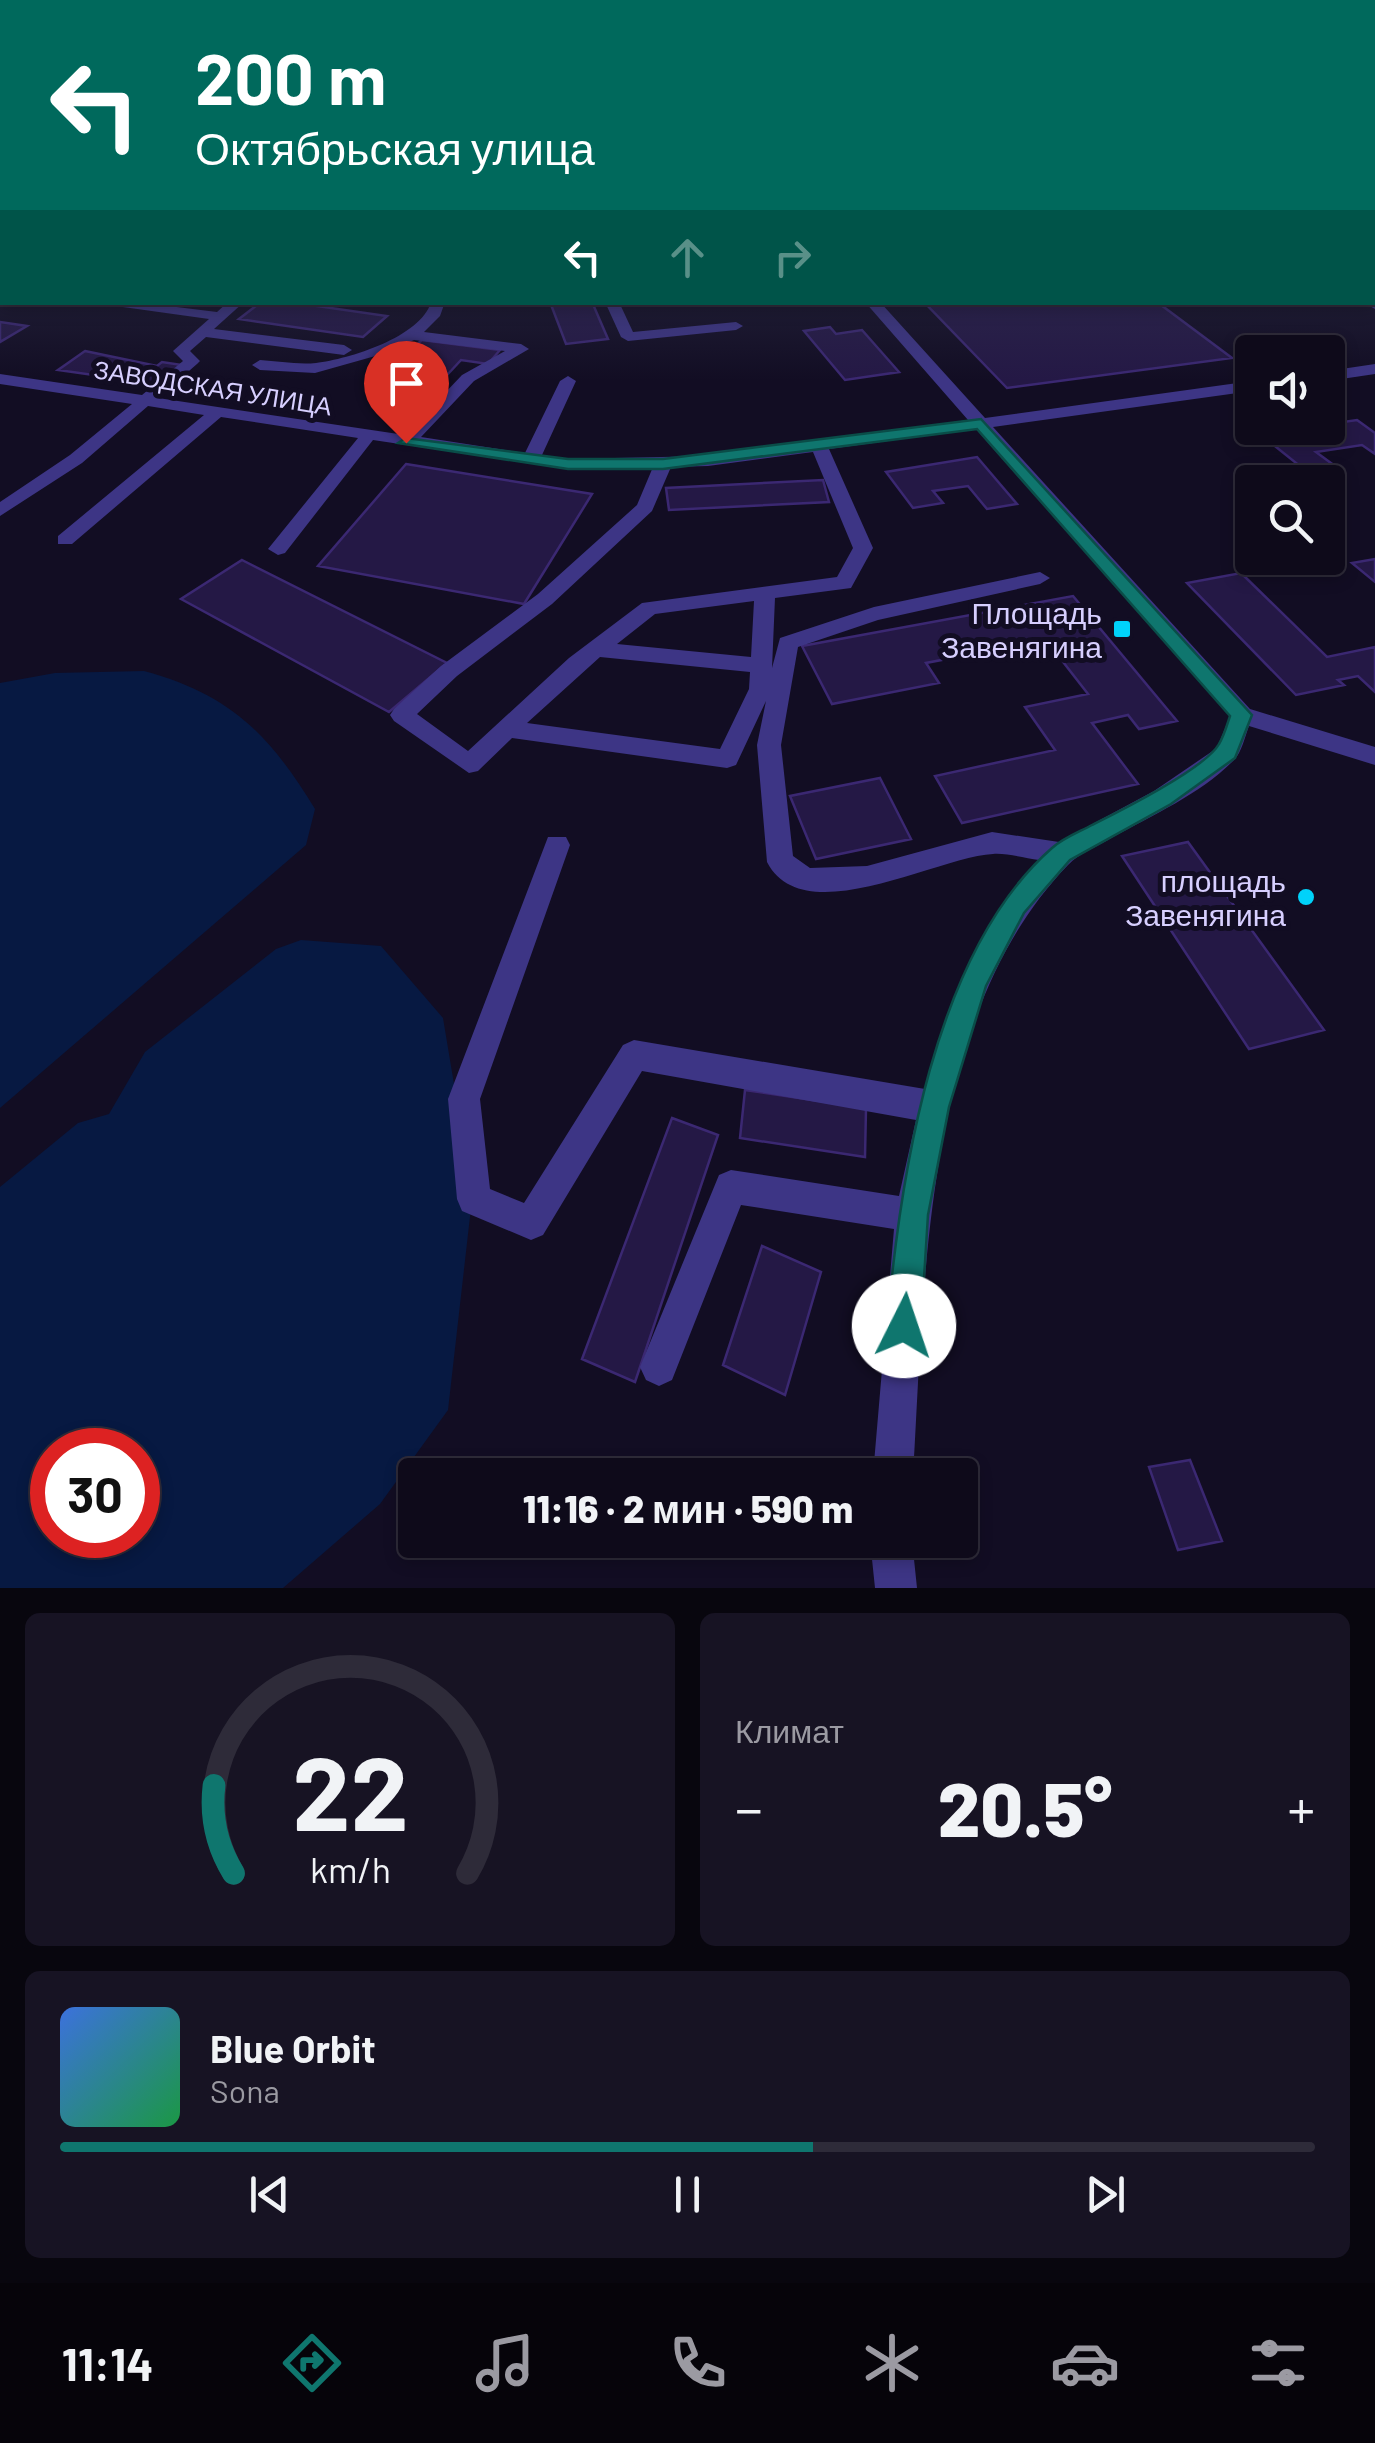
<!DOCTYPE html>
<html lang="ru">
<head>
<meta charset="utf-8">
<style>
	:root { --surface:#0e0a1a; --page:#171323; --text:#f1f3f6; --muted:#9b9aa2; --line:#2e2b39; --accent:#0f766e }
	body { margin:0; font-family:Barlow,sans-serif; background:var(--page); color:var(--text); height:100vh; display:flex; flex-direction:column; font-size:38px; white-space:nowrap }
	* { box-sizing:border-box; margin:0 }
	p { font-size:32px; color:var(--muted) }
	.icon { flex:none; width:55px; height:55px; fill:none; stroke:currentColor; stroke-width:2; stroke-linecap:round; stroke-linejoin:round }
	.map { position:relative; height:1588px; overflow:hidden }
	.panel { display:flex; flex-direction:column; gap:25px; padding:25px; background:#08060e; flex:1 }
	.panel>* { flex:none }
	.banner { position:absolute; left:0px; top:0px; width:1375px; height:305px; box-shadow:0 5px 15px #0003,0 0 0 2px var(--line); background:#00695c; color:#fff; overflow:hidden }
	.fabs { position:absolute; left:1235px; top:335px; display:grid; gap:20px }
	.fabs a { display:grid; place-items:center; width:110px; height:110px; border-radius:10px; background:var(--surface); box-shadow:0 5px 15px #0003,0 0 0 2px var(--line); font-size:50px }
	.speed { position:absolute; left:30px; top:1428px; display:flex; gap:20px; font-size:50px; font-weight:700; text-align:center }
	.speed>* { display:grid; place-content:center; width:130px; height:130px; border-radius:50%; background:var(--surface); box-shadow:0 5px 15px #0003,0 0 0 2px var(--line); line-height:1 }
	.speed .limit { border:15px solid #d22; background:#fff; color:#111 }
	.pin { position:absolute; display:grid; place-items:center; width:85px; height:85px; color:#fff; margin:-102px -42px; border-radius:50% 50% 50% 0; rotate:-45deg; box-shadow:0 0 10px #0007 }
	.pin .icon { rotate:45deg }
	.me { position:absolute; width:110px; margin:-55px; rotate:4deg; stroke-linejoin:round; filter:drop-shadow(0 0 8px #0008) }
	.turn { display:flex; align-items:center; gap:35px; height:210px; padding:0 30px; font-size:45px }
	.turn .icon { width:130px; height:130px; stroke-width:2.5 }
	.turn b { display:block; font-size:70px; line-height:85px }
	.lanes { display:flex; align-items:center; height:95px; padding:0 30px; background:#0003; justify-content:center; gap:50px; direction:ltr }
	.lanes .off { opacity:.35 }
	.big { font-size:75px; font-weight:800; line-height:1.1 }
	.panel .tile { flex:1; display:flex; flex-direction:column; justify-content:center; gap:15px; min-width:0; padding:0 35px; border-radius:15px; background:var(--page) }
	.panel .dial { align-items:center; gap:0 }
	.dial svg { height:260px; overflow:visible; fill:none; stroke:var(--line); stroke-width:7; stroke-linecap:round; text-anchor:middle }
	.dial text { fill:var(--text); stroke:none }
	.song { display:flex; align-items:center; gap:30px }
	.cover { width:120px; height:120px; border-radius:15px; background:linear-gradient(135deg,hsl(220 70% 55%),hsl(140 70% 35%)) }
	.played { height:10px; border-radius:5px; background:linear-gradient(90deg,var(--accent) 60%,var(--line) 60%) }
	.keys { display:flex; justify-content:space-around; direction:ltr }
	.heat { display:flex; justify-content:space-between; align-items:center; font-size:55px; direction:ltr }
	.panel .tiles { flex:1; display:grid; gap:25px; grid-template-columns:1fr 1fr }
	.tile:last-child { grid-column:span 2 }
	.trip { position:absolute; left:398px; top:1458px; width:580px; height:100px; border-radius:10px; background:var(--surface); box-shadow:0 5px 15px #0003,0 0 0 2px var(--line); font-weight:800; line-height:100px; text-align:center }
	.menu { display:flex; height:160px; justify-content:space-around; align-items:center; background:#06040a; color:var(--muted) }
	.menu .icon { width:70px; height:70px }
	.menu .active { color:var(--accent) }
	.menu b { font-size:45px; color:var(--text) }
	.map>svg:first-child { display:block }
	.water { fill:#071942; fill-rule:evenodd }
	.building { fill:#241845; stroke:#3b2872; stroke-width:2.5 }
	.lines { fill:none; stroke-linecap:round; stroke-linejoin:round }
	.minor { fill:#3d3585; fill-rule:evenodd }
	.route { fill:#0f766e; stroke:#0a4d48; stroke-width:2.5 }
	.poi-dot { fill:#00d2fa; stroke:#120d23; stroke-width:4 }
	.labels { text-anchor:middle; dominant-baseline:central; stroke-width:10; stroke-linejoin:round; paint-order:stroke }
	.far-street-label { font-size:25px; fill:#d7cfff; stroke:#120d23 }
	.poi-label { font-size:30px; fill:#d7cfff; stroke:#120d23; text-anchor:end }
</style>
</head>
<body>
<div class="map">
<svg width="1375" height="1588" viewBox="0 0 1375 1588">
	<rect width="100%" height="100%" fill="#120d23"/>
	<path class="water" d="M144,671c86,23 126,64 171,138l-9,36 -306,263v-425l55,-10z
		M301,940l80,6 62,72 14,84 14,106 -23,202 -68,94 -97,84h-283v-401l78,-64 31,-9 36,-62 131,-103zM52,1450h86v85h-86z"/>
	<path class="building" d="M261,302h28l98,14 -24,21 -124,-18z
		M550,302h42l16,37 -42,5z
		M924,302l237,3 71,53 -225,30z
		M0,322l27,4 -27,16z
		M830,327l6,7 26,-4 37,42 -54,8 -41,-49z
		M422,340l78,10 -12,14 -27,-4 -13,14 -64,-9 20,-20 10,2z
		M85,351l72,15 5,-4 20,3 -25,19 -99,-14z
		M1357,420l18,13v21l-13,-9 -46,7 19,14 -29,5 -45,-36 79,-9 -4,-3z
		M977,457l40,47 -30,5 -19,-23 -35,5 10,12 -30,5 -27,-36z
		M406,464l186,30 -68,110 -206,-38z
		M823,480l6,22 -160,8 -3,-22z
		M1375,559v23l-23,-19z
		M242,560l205,103 -58,49 -208,-113z
		M1241,573l86,84 48,-10v45l-17,-16 -20,4 6,5 -48,10 -109,-112z
		M1073,596l104,125 -38,8 -11,-14 -36,8 46,61 -176,39 -27,-47 120,-26 -30,-43 63,-13 -42,-54 -120,23 13,20 -107,21 -30,-58z
		M880,778l31,61 -95,20 -26,-63z
		M1188,842l136,188 -75,19 -127,-193z
		M745,1090l121,18 -1,49 -125,-19z
		M672,1118l46,17 -83,247 -53,-23z
		M762,1246l59,26 -36,123 -62,-30z
		M1190,1460l32,81 -44,9 -29,-83z"/>
	<g class="lines">
		<path class="minor" d="M0,192l2,1v7h-2z
			M0,211h2v8h-2z
			M0,236l2,1v8l-2,-1z
			M0,266l2,1v8h-2z
			M1372,298l3,1v10l-12,-7h9z
			M87,302h49l81,10 11,-10h16l-30,27 130,16 8,5 -8,5 -138,-18 -16,14 10,10 -3,3 -39,34 247,37 57,-60 43,-24 -91,-11 -28,13 -71,20 -55,-3 -8,-5 8,-5c18,1 38,5 56,3 33,-4 105,-26 115,-61h14l-5,14 -16,16 97,12 8,5 -55,32 -53,56 104,16 35,-72 8,-5 8,5 -34,74 25,4 141,-3 260,-36 -103,-118h15l105,116 267,-37v10l-259,36 257,282 125,38v18l-126,-39c-4,10 -7,26 -15,34 -32,33 -81,55 -121,77 -14,9 -34,16 -45,28 -145,150 -143,414 -155,610h-40l21,-246 -153,-24 -69,175 -13,6 -13,-6 -6,-13 79,-192 12,-5 168,26 17,-76 -274,-49 -99,164 -12,5 -69,-29 -5,-12 -9,-100 100,-262h18l4,8 -90,254 10,90 34,14 99,-158 11,-5 291,49c28,-90 49,-157 114,-229 -14,-2 -32,-7 -46,-6 -54,2 -190,79 -226,8l-10,-117 9,-44 -30,64 -9,3 -215,-30 -34,33 -9,2 -75,-52 -4,-6 4,-6 47,-43 97,-72 99,-89 16,-38 -86,2 -194,-29 -88,113 -7,2 -10,-6 90,-111 -137,-21 -149,127h-14v-8l146,-121 -56,-9 -66,57 -82,53v-14l70,-47 62,-51 -132,-20v-10l142,21 41,-34 -10,-10 36,-32zM976,429l254,287 -13,32 -63,43 -95,51 -67,-10 -125,34 -57,2 -17,-12 -12,-111 17,-98 80,-27 162,-36 10,-6 -10,-6 -166,35 -94,31 -8,30 3,-70 76,-10 22,-40 -44,-99zM813,452l40,96 -16,29 -195,26 -73,55 -101,93 -51,-37 40,-38 95,-72 100,-93 19,-44 37,-1zM754,601l-3,56 -134,-13 38,-30zM600,657l150,15 -1,17 -29,60 -193,-26z
			M605,302h14l14,30 103,-10 7,4 -7,4 -108,11 -7,-4z
			M1375,364v10l-47,7v-10z
			M870,1540h42l5,48h-42z"/>
	</g>
	<linearGradient id="sky" x2="0" y2="1"><stop stop-color="#0a0713"/><stop offset="0.42" stop-color="#333550"/><stop offset="1" stop-color="#333550" stop-opacity="0"/></linearGradient>
	<rect width="1375" height="381" fill="url(#sky)"/>
	<path class="route" d="M981,419l271,296 -17,43 -64,46 -101,56 -46,53 -38,73 -37,121 -21,108 -7,111 -5,12 -12,5 -12,-5 -5,-12c13,-149 46,-374 165,-478 11,-10 27,-16 40,-23 28,-14 113,-56 127,-81 5,-8 8,-19 11,-28l-253,-287 -314,40h-95l-170,-26 8,-5 162,21h95z"/>
	<g class="poi-dot">
		<rect x="1112" y="619" width="20" height="20" rx="5"/>
		<circle cx="1306" cy="897" r="10"/>
	</g>
	<g class="labels">
		<g class="far-street-label">
			<text transform="translate(213 387) rotate(9)">ЗАВОДСКАЯ УЛИЦА</text>
		</g>
		<g class="poi-label">
			<text x="1102" y="612">Площадь<tspan x="1102" dy="34">Завенягина</tspan></text>
			<text x="1286" y="880">площадь<tspan x="1286" dy="34">Завенягина</tspan></text>
		</g>
	</g>
</svg>
<div class="fabs">
<a><svg class="icon" aria-label="sound" viewBox="0 0 24 24"><path d="M4 9h4l5-4v14l-5-4H4zM17 9q2 3 0 6"/></svg></a>
<a><svg class="icon" aria-label="search" viewBox="0 0 24 24"><circle cx="10" cy="10" r="6"/><path d="M15 15l6 6"/></svg></a>
</div>
<div class="speed"><div class="limit">30</div></div>
<div class="pin" style="left:406px;top:443px;background:#d93025"><svg class="icon" aria-label="arrive" viewBox="0 0 24 24"><path d="M6 21V4h12l-3 4 3 4H6"/></svg></div>
<svg class="me" style="left:904px;top:1326px" viewBox="-20 -20 40 40"><circle r="19" fill="#fff"/><path d="M0-13L10 11 0 6-10 11z" fill="#0f766e"/></svg>
<div class="trip">11:16 · 2 мин · 590 m</div>
<div class="banner">
<div class="turn"><svg class="icon" aria-label="left" viewBox="0 0 24 24"><path d="M17 20v-9H6M10 6l-5 5 5 5"/></svg><div><b>200 m</b>Октябрьская улица</div></div>
<div class="lanes"><svg class="icon" aria-label="left" viewBox="0 0 24 24"><path d="M17 20v-9H6M10 6l-5 5 5 5"/></svg><svg class="icon off" aria-label="ahead" viewBox="0 0 24 24"><path d="M12 20V5M6 11l6-6 6 6"/></svg><svg class="icon off" aria-label="right" viewBox="0 0 24 24"><path d="M7 20v-9h11M14 6l5 5-5 5"/></svg></div>
</div>
</div>
<section class="panel">
<div class="tiles">
<div class="tile dial"><svg viewBox="0 0 100 80">
<path d="M14 69A42 42 0 1 1 86 69"/>
<path d="M14 69A42 42 0 0 1 8 42" stroke="#0f766e"/>
<text x="50" y="56" font-size="32" font-weight="700">22</text>
<text x="50" y="72" font-size="11">km/h</text>
</svg></div>
<div class="tile"><p>Климат</p>
<div class="heat"><a>−</a><b class="big">20.5°</b><a>+</a></div>
</div>
<div class="tile">
<div class="song"><i class="cover"></i><div><b>Blue Orbit</b><p>Sona</p></div></div>
<div class="played"></div>
<div class="keys"><svg class="icon" aria-label="previous" viewBox="0 0 24 24"><path d="M18 5L8 12l10 7zM5 5v14"/></svg><svg class="icon" aria-label="pause" viewBox="0 0 24 24"><path d="M8 5v14M16 5v14"/></svg><svg class="icon" aria-label="next" viewBox="0 0 24 24"><path d="M6 5l10 7-10 7zM19 5v14"/></svg></div>
</div>
</div>
</section>
<nav class="menu">
<b>11:14</b>
<svg class="icon active" aria-label="directions" viewBox="0 0 24 24"><path d="M12 3l9 9-9 9-9-9zM9 14v-3h6M13 9l2 2-2 2"/></svg>
<svg class="icon" aria-label="music" viewBox="0 0 24 24"><path d="M9 18V5l10-2v13"/><circle cx="6" cy="18" r="3"/><circle cx="16" cy="16" r="3"/></svg>
<svg class="icon" aria-label="phone" viewBox="0 0 24 24"><path d="M5 4h4l2 5-3 2q2 4 5 5l2-3 5 2v4C11 20 4 13 5 4z"/></svg>
<svg class="icon" aria-label="climate" viewBox="0 0 24 24"><path d="M12 3v18M4 7l16 10M4 17L20 7"/></svg>
<svg class="icon" aria-label="car" viewBox="0 0 24 24"><path d="M5 17H2v-5l4-1 3-4h7l3 4 3 1v5h-3M9 17h6M6 11h13"/><circle cx="7" cy="17" r="2"/><circle cx="17" cy="17" r="2"/></svg>
<svg class="icon" aria-label="filters" viewBox="0 0 24 24"><path d="M4 7h16M4 17h16"/><circle cx="9" cy="7" r="2"/><circle cx="15" cy="17" r="2"/></svg>
</nav>
</body>
</html>
